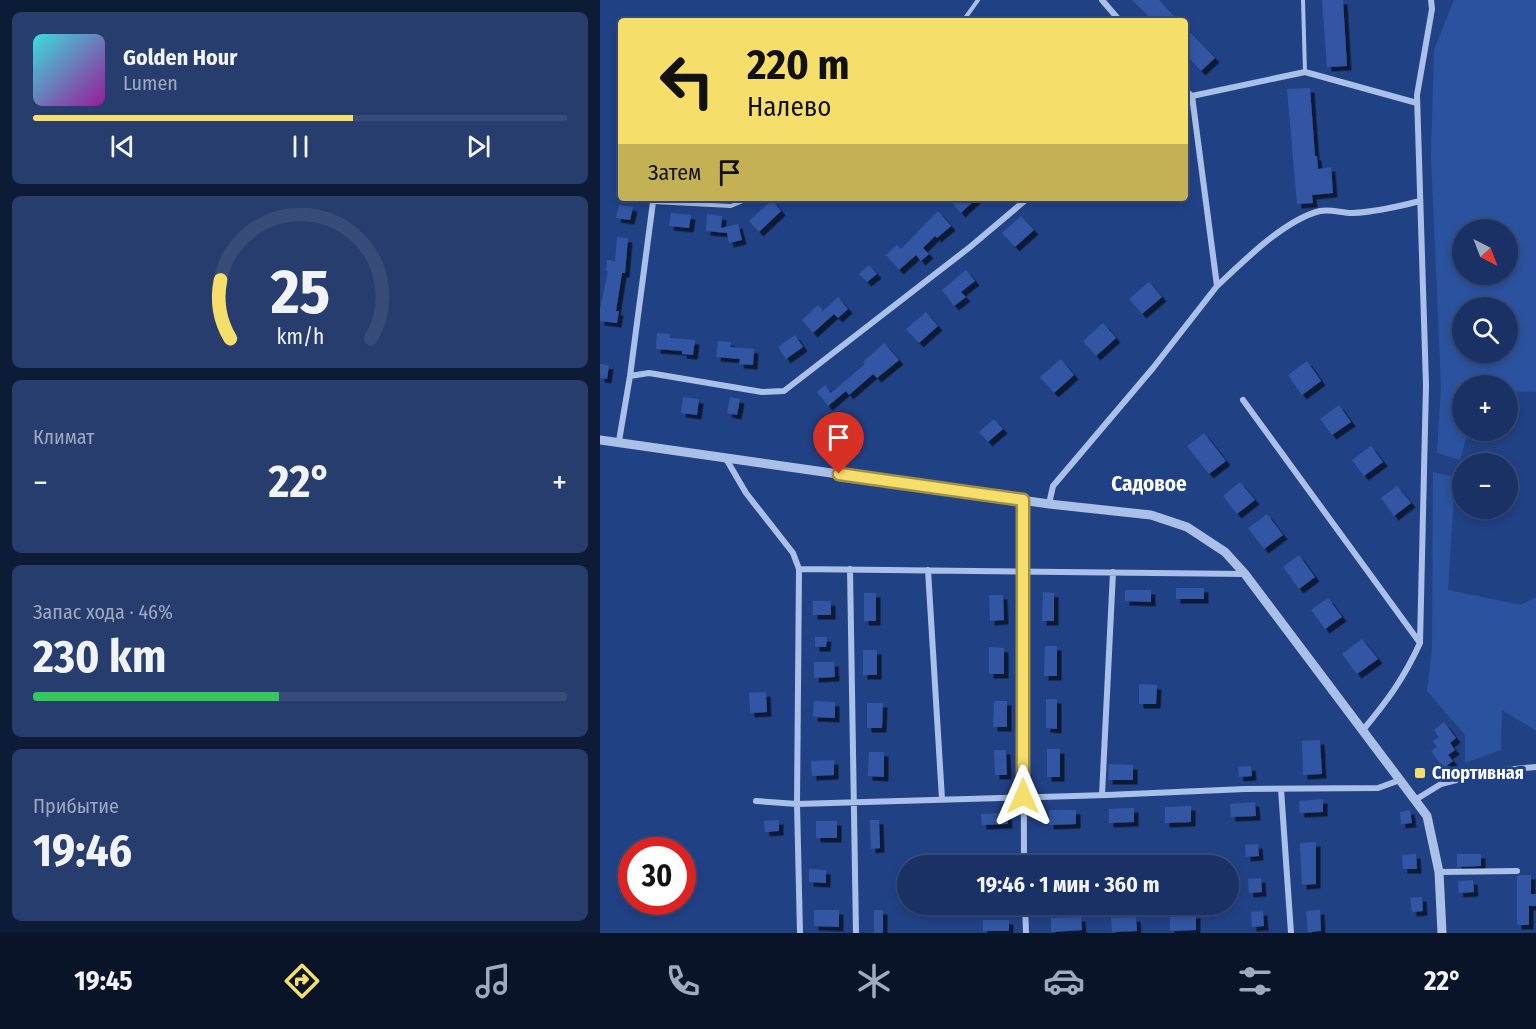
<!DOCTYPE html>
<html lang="ru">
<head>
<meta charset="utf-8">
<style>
	:root { --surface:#193164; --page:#263d6d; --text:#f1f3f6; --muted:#9fa9bf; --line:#374c78; --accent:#f6de6b }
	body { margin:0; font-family:"Fira Sans Condensed",sans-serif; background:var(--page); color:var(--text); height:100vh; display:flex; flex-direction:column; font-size:22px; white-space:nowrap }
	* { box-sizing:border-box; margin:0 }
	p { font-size:20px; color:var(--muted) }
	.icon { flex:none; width:33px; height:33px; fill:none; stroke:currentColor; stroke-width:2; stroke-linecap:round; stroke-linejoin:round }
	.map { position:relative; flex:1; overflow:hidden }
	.panel { display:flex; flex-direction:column; gap:12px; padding:12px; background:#0e1b37; width:600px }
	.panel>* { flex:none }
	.banner { position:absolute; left:18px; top:18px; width:570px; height:183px; border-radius:6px; box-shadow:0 3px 9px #0003,0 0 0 2px var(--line); background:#f6de6b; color:#111; overflow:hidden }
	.needle { width:39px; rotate:138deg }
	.controls { position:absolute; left:852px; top:219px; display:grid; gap:12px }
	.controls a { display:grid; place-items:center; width:66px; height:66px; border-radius:50%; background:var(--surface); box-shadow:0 3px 9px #0003,0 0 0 2px var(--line); font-size:30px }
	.speed { position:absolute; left:18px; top:837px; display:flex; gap:12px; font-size:30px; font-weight:700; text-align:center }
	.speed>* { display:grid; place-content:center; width:78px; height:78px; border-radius:50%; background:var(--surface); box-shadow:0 3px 9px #0003,0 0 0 2px var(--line); line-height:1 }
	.speed .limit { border:9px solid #d22; background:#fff; color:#111 }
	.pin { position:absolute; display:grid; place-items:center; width:51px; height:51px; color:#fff; margin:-62px -26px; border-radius:50% 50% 50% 0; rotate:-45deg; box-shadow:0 0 6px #0007 }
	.pin .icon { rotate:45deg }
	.me { position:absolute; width:66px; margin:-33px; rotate:0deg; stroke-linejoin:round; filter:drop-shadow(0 0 4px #0008) }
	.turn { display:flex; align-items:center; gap:21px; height:126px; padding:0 30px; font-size:27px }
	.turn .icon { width:78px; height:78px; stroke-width:2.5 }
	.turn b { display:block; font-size:42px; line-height:51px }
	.then { display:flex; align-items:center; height:57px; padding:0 30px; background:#0003; gap:12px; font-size:22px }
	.big { font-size:45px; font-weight:700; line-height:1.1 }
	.panel .tile { flex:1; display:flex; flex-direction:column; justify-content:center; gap:9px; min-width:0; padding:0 21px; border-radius:9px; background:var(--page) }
	.panel .dial { align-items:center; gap:0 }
	.dial svg { height:156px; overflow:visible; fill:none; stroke:var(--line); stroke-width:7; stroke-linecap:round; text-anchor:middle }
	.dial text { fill:var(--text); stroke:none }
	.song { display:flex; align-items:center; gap:18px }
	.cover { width:72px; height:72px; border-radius:9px; background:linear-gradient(135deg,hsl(180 70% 55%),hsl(300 70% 35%)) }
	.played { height:6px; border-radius:3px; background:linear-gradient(90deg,var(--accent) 60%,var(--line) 60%) }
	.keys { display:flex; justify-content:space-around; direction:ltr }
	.heat { display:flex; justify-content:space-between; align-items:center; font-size:33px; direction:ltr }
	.charge { height:9px; border-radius:4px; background:linear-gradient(90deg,#34c759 46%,var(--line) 0) }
	.trip { position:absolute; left:297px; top:855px; width:342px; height:60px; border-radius:30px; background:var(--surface); box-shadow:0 3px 9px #0003,0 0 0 2px var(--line); font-weight:700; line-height:60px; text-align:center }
	.tabs { display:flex; height:96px; justify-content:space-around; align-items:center; background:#0a1428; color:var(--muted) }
	.tabs .icon { width:42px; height:42px }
	.tabs .selected { color:var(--accent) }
	.tabs b { font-size:27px; color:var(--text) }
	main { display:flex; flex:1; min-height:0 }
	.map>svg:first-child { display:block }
	.green { fill:#2b529e; fill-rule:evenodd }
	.building { fill:#3157a3; filter:url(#shadow) }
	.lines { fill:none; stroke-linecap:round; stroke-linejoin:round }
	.service { stroke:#aac0e9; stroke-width:4 }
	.minor { stroke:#aac0e9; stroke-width:6 }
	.tertiary { stroke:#aac0e9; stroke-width:9 }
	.route-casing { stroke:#a09046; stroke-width:15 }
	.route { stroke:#f6de6b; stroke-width:10 }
	.poi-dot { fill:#f6de6b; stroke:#214185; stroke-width:2 }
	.labels { text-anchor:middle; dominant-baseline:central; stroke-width:6; stroke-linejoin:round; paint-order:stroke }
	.poi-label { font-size:18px; font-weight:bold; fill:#fff; stroke:#214185; text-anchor:start }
	.quarter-label { font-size:21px; font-weight:bold; fill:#fff; stroke:#214185 }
</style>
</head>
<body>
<main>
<section class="panel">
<div class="tile">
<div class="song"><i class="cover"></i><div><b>Golden Hour</b><p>Lumen</p></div></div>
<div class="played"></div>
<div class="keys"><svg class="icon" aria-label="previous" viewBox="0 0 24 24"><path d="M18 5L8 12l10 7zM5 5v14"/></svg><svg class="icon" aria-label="pause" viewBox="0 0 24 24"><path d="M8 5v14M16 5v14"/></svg><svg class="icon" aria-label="next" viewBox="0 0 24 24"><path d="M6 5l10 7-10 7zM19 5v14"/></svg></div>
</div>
<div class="tile dial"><svg viewBox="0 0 100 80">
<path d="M14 69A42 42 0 1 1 86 69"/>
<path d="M14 69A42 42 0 0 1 9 39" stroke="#f6de6b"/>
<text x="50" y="56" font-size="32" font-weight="700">25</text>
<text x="50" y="72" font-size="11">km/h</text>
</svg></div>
<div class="tile"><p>Климат</p>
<div class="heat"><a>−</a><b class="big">22°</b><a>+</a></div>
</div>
<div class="tile"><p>Запас хода · 46%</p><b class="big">230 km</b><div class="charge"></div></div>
<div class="tile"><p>Прибытие</p><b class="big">19:46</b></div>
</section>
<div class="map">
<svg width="936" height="933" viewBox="0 0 936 933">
	<defs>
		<filter id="shadow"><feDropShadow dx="4.5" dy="4.5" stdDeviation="0" flood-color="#0009"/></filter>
	</defs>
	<rect width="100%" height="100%" fill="#214185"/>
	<path class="green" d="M854,0h82v392l-28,-1v-5h-46v44l6,1 -8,29 -23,-7 4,-66 -10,-231 3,-106zM862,230h46v44h-46zM862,308h46v44h-46z
		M833,472l22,5 -7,113 73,15 15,-8v134l-34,-21 -1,40 -36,13v-28l-38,-44 5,-43z"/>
	<path class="building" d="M532,0h27l20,21h-26z
		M722,0h21l4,66 -20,1z
		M585,27l30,31 -14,13 -16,-17z
		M710,88l5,68h2l1,13 13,-2 2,26 -21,2 1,8 -16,1 -10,-115z
		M348,198h29l-16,15z
		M172,200l9,11 -22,21 -10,-11z
		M19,205l14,2 -3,13 -14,-2z
		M338,211l13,15 -14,12 -2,-2 -12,12 6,6 -8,7 -5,-6 -17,15 -13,-15 11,-10 4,4z
		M71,213l20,2 -2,13 -20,-2z
		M107,214l15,2 -1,12 17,-4 4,16 -13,3 -2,-10 -21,-2z
		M421,216l13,14 -19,17 -13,-14z
		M17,237l11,1 -3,35h-3l-6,38h3l-2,12 -17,-2v-12l8,-38h-2l1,-11 8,1z
		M269,265l8,9 -10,8 -8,-8z
		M366,270l9,11 -14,11 5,5 -12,9 -12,-16z
		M549,282l13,15 -20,17 -13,-15z
		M238,297l10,12 -10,9 -4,-4 -21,19 -11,-13 16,-15 5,6z
		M326,312l12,14 -19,17 -13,-14z
		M503,323l13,15 -20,18 -13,-15z
		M57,333l13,1v4l25,2 -2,15 -11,-1v-3l-26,-2z
		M195,335l8,12 -17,12 -8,-12z
		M118,341l13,1 -1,5 24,2 -1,16 -14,-1 1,-5 -24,-2z
		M284,343l15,17 -22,18 -4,-4 -24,21 -3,-4 -18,15 -11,-14 8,-7 6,8 34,-29 -2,-2z
		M461,359l13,16 -20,18 -14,-16z
		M707,361l14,20 -19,14 -14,-20z
		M0,364l9,1 -2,14 -7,-1z
		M83,397l16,2 -2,16 -16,-2z
		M130,397l10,2 -3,16 -10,-2z
		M739,405l12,17 -19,13 -12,-16z
		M394,419l9,10 -15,13 -9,-10z
		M604,433l22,28 -17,13 -22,-28z
		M771,446l12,16 -19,14 -12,-16z
		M640,482l15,18 -18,14 -14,-18z
		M797,486l14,17 -17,13 -13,-18z
		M667,514l16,21 -19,14 -16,-21z
		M699,555l16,22 -16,12 -16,-22z
		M576,588h28v11h-28z
		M525,590h26v12l-26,-1z
		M443,592l11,1v28h-12z
		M264,593h12v28h-12z
		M389,595h14l1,25 -14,1z
		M728,598l14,19 -17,12 -14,-19z
		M213,601h18v14h-18z
		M215,637h12l-1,10h-11z
		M762,639l16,20 -21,15 -15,-20z
		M445,646h12v30h-13z
		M389,647l15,1v26h-15z
		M263,650h14v25h-14z
		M214,662h20l1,15 -21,1z
		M539,684l18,1 -1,19h-17z
		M166,692l1,20 -17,1 -1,-20z
		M446,699h11v30l-11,-1z
		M214,701l21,1v16l-22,-1z
		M394,701h13v26h-14z
		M267,703h16l-1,25h-15z
		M844,722l12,16 -6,5 5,7 -7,5 5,6 -9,7 -13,-17 6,-4 -4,-6 6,-4 -5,-7z
		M720,740l2,34 -19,1 -1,-34z
		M447,749h13v28h-13z
		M394,750h12l1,25h-12z
		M269,752h15v25l-16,-1z
		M234,760v15l-22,1 -1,-15z
		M509,764l24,1v15h-25z
		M651,766l1,10 -13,1 -1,-10z
		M723,799v13l-23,1 -1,-12z
		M655,802l1,14 -25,1 -1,-13z
		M591,806v16l-26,1v-16z
		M534,808v14l-25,1v-14z
		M449,810h27v14l-27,1z
		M810,810l2,13 -11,1 -1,-12z
		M407,813l1,11 -26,1 -1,-11z
		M179,820v11l-14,1 -1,-11z
		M270,820h9l1,28 -9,1z
		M216,821h21v17h-21z
		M716,842v42l-14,1 -2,-42z
		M658,844l1,12 -13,1 -1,-12z
		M816,854l1,15h-14l-1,-14z
		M857,854h24v12l-24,1z
		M209,869l17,1v13l-17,-1z
		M920,875h11v19h5v12h-7v19h-12v-49z
		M661,878l1,14 -13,1 -1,-14z
		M873,880l1,12 -15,1 -1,-12z
		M822,897l1,14 -11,1 -2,-14z
		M214,910h25v17l-25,-1z
		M274,910h9v23h-9z
		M720,910l1,21 -13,1 -2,-21z
		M663,911l1,15 -12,1 -1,-15z
		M596,914v16l-26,1v-16z
		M481,917l1,13 -31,2v-14z
		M536,917l1,14 -25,1 -1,-14z
		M383,920h26v11h-26z"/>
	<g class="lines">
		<path class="service" d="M703,0l2,72
			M363,21l15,-21
			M53,202l78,4 19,-8"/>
		<path class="minor" d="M502,0l18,21
			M585,90l7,6 113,-24 112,31
			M617,286c27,-25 67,-66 103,-75 10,-2 22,2 32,2 24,-1 45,-6 68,-12
			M30,376l19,-3 113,19 22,-1 186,-144 58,-49
			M643,400l177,243
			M19,441l11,-65 23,-174
			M125,457l21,36 47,60 6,16 -2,235 3,129
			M423,500l1,366
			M449,504l4,-18 100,-118 64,-82 -25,-190
			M199,569l446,5
			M250,569l6,364
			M328,570l14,229
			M763,730c25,-30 41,-52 57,-87l6,-258 -9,-290 15,-86 -1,-9
			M681,789l10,144
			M502,795l11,-223
			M815,800l26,-16 50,-13 45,-4
			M156,801l41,3 310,-9 138,-6 133,-1 22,-8
			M839,872l78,-1
			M425,904l1,29"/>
		<path class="tertiary" d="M0,440l449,64 102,11 36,12 38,25 20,22 182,242 12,56 3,61"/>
	</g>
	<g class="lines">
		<g class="route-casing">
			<path id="route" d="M239,474l184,26v296"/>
		</g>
		<use href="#route" class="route"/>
	</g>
	<rect class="poi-dot" x="814" y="767" width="12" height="12" rx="3"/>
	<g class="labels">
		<g class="poi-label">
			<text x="832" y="773">Спортивная</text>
		</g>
		<g class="quarter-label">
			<text x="549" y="484">Садовое</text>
		</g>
	</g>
</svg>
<div class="controls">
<a><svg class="needle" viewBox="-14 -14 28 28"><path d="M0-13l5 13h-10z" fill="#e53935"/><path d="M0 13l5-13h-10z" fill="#9fa9bf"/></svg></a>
<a><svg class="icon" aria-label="search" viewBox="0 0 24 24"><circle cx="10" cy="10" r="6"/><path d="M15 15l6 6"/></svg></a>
<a>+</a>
<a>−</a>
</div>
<div class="speed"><div class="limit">30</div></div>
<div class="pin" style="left:239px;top:474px;background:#d93025"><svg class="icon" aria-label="arrive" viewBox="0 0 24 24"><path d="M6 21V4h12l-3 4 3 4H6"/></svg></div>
<svg class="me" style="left:423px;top:796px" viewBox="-20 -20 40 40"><path d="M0-17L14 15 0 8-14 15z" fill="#f6de6b" stroke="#fff" stroke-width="4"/></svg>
<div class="trip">19:46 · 1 мин · 360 m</div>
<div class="banner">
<div class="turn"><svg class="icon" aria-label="left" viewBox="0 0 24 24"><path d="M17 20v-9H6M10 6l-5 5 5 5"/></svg><div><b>220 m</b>Налево</div></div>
<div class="then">Затем<svg class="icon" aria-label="arrive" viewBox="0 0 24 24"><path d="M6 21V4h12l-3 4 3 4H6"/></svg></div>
</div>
</div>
</main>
<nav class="tabs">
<b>19:45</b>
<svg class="icon selected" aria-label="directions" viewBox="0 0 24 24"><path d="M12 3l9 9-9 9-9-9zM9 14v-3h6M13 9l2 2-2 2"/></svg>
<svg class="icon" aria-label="music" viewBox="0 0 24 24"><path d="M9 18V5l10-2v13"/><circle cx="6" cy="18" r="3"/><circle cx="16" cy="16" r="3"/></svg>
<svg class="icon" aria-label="phone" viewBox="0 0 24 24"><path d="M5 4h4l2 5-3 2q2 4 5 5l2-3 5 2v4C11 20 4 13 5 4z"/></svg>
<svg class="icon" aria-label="climate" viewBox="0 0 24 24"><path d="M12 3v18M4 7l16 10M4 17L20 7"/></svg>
<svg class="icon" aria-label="car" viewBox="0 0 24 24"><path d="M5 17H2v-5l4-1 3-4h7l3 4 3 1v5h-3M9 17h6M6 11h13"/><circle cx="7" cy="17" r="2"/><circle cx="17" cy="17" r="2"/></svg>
<svg class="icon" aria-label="filters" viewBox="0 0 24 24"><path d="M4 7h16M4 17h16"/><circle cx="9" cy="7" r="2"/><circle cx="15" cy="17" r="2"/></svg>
<b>22°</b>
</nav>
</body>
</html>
